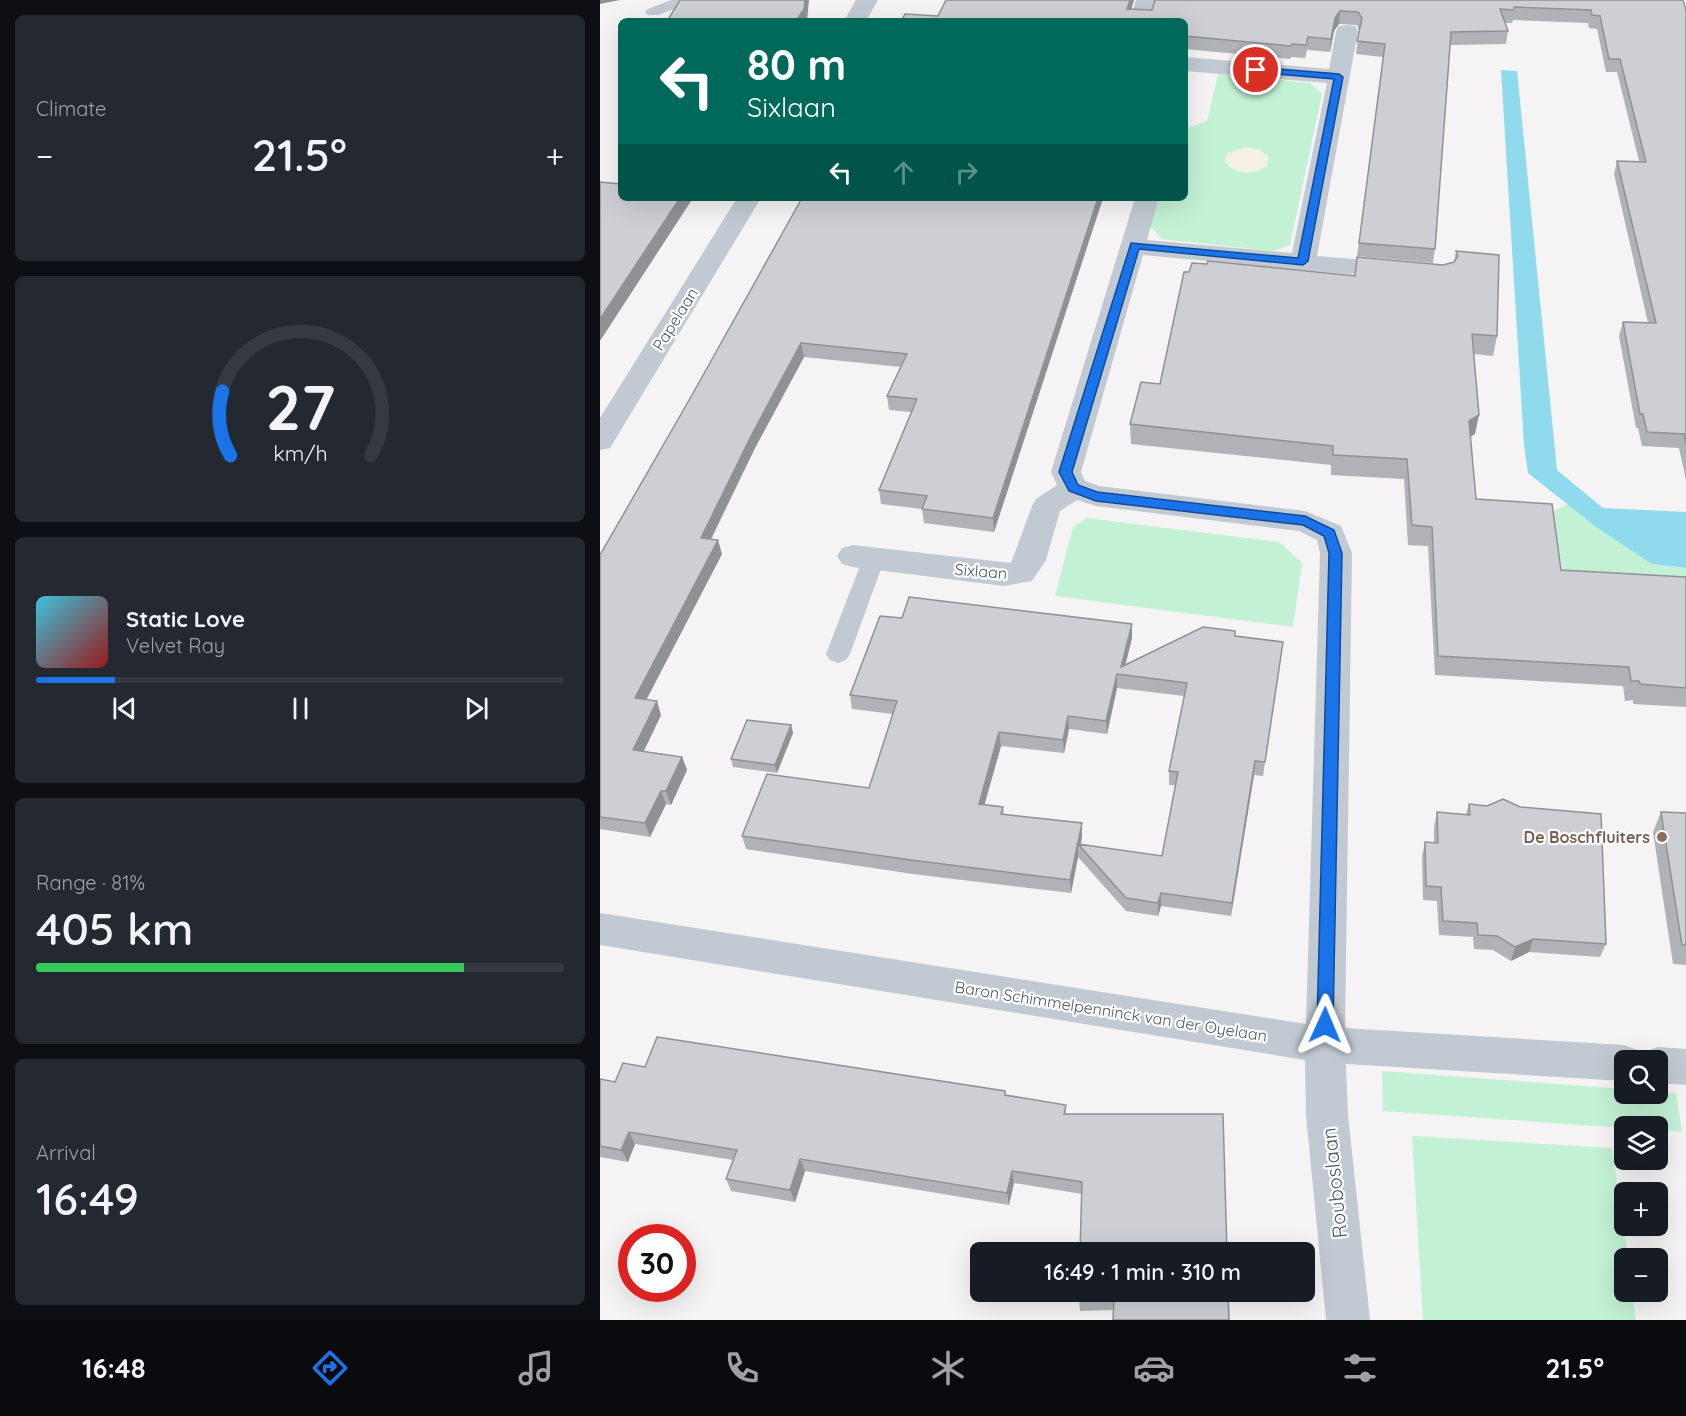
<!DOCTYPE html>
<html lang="en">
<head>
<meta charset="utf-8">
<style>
	:root { --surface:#171b24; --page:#242831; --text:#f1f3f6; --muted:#9ea1a6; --line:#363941; --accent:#1a73e8 }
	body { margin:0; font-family:Quicksand,sans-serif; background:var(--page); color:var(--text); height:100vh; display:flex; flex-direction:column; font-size:22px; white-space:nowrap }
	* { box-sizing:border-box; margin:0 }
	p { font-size:20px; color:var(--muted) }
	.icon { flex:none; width:33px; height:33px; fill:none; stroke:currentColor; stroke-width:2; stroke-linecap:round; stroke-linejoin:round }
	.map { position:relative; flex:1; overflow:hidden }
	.drawer { display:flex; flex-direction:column; gap:15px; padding:15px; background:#0d0f14; width:600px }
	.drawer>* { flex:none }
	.guide { position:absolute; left:18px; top:18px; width:570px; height:183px; border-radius:9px; box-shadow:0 6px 24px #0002; background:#00695c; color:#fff; overflow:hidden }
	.buttons { position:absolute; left:1014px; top:1050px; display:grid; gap:12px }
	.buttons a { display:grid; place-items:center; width:54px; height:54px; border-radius:9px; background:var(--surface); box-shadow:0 6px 24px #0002; font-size:30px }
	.speed { position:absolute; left:18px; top:1224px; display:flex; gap:12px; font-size:30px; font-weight:700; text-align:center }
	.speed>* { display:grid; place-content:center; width:78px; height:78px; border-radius:50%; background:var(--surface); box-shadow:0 6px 24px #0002; line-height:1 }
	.speed .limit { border:9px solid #d22; background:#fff; color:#111 }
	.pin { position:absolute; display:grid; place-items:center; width:51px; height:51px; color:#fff; margin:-26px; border:3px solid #fff; border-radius:50%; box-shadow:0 2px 6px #0007 }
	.me { position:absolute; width:66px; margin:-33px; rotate:1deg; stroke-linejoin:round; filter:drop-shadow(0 0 4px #0008) }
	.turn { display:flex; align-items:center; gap:21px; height:126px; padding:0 30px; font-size:27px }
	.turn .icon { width:78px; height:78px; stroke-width:2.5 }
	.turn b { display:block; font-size:42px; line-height:51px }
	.lanes { display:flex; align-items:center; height:57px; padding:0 30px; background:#0003; justify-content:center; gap:30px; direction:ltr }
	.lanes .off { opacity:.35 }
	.big { font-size:45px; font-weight:600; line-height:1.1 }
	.drawer .widget { flex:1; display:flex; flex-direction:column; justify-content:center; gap:9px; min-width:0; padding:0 21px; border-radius:9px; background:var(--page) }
	.drawer .dial { align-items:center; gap:0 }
	.dial svg { height:156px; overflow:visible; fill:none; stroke:var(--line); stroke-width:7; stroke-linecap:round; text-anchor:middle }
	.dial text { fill:var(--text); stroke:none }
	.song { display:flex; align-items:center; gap:18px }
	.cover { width:72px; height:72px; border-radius:9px; background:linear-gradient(135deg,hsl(190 70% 55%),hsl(0 70% 35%)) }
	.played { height:6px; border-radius:3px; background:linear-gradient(90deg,var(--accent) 15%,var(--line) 15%) }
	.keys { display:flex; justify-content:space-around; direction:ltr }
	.heat { display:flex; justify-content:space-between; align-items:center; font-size:33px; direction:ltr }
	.charge { height:9px; border-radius:4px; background:linear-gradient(90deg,#34c759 81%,var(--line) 0) }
	.trip { position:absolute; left:370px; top:1242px; width:345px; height:60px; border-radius:9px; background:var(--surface); box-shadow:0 6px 24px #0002; font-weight:600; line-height:60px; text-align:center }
	.dock { display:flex; height:96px; justify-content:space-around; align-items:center; background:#090b0e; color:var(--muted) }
	.dock .icon { width:42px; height:42px }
	.dock .active { color:var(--accent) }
	.dock b { font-size:27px; color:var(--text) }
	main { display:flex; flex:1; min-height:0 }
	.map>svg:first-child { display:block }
	.green { fill:#c3f1d5 }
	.sand { fill:#f5f0e5 }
	.water { fill:#90daee }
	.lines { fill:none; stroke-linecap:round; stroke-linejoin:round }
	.lane { fill:#c1cad2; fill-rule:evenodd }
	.street { fill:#c1cad2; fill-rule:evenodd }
	.wall { fill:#b0b2b7; fill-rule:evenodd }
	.shaded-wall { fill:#909195 }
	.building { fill:#cdcfd5; stroke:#909195; stroke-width:1.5 }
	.route { fill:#1a73e8; stroke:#114b97; stroke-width:1.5 }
	.education-dot { fill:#8d6e63; stroke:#fff; stroke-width:2 }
	.labels { text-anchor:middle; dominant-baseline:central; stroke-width:4.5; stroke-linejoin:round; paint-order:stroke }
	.street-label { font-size:16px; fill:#4a5661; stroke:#fff }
	.education-label { font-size:16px; font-weight:bold; fill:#785e54; stroke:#fff; text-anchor:end }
	.near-street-label { font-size:20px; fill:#4a5661; stroke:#fff }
</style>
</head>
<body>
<main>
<section class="drawer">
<div class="widget"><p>Climate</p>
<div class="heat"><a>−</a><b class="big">21.5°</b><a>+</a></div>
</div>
<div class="widget dial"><svg viewBox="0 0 100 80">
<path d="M14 69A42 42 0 1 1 86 69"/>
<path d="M14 69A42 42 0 0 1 10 36" stroke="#1a73e8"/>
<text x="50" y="56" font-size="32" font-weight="700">27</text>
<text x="50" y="72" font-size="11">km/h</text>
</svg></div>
<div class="widget">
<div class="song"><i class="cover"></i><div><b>Static Love</b><p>Velvet Ray</p></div></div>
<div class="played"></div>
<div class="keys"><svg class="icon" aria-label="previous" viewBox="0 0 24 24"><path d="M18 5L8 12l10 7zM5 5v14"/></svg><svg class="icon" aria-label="pause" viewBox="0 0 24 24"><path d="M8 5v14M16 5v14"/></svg><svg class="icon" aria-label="next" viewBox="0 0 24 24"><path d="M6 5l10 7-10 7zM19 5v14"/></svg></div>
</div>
<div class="widget"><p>Range · 81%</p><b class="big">405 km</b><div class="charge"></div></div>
<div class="widget"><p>Arrival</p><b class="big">16:49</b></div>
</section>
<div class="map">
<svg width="1086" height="1320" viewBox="0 0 1086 1320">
	<rect width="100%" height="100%" fill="#f5f3f3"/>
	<path class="green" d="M618,74l92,9 12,11 -32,151 -17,6 -111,-12 -12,-13 8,-28h27v-69l22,-8z
		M967,504l85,60 34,4v20l-123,-18 -15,-56z
		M487,518l192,24 23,21 -9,64 -238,-31 18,-69z
		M782,1071l242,18v5l52,-1 6,39 -24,-2v-4l-34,2 -241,-17z
		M812,1136l200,12 16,110h-4v34h8l4,28h-213z"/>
	<path class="sand" d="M645,147l15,3 9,7 -1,8c-12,11 -33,10 -43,-3l1,-8z"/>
	<path class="water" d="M901,70l16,1 40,399 46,38 83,4v56l-34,-4 -56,-37 -68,-54 -4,-28z"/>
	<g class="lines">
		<path class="lane" d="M71,0h22l-3,3 -32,12h-10l-3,-3 3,-3z
			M274,550l8,2 3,6 -35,96 -4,6 -8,3 -8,-3 -4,-6 37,-96 3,-6z"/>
		<path class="street" d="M256,0h22l-12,21h-22z
			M536,0h22l-7,21h-22z
			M747,25l8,1 3,5 -41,225 83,7 9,2 4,6 -4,6 -9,2 -257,-24 -62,217 4,9 14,5 206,25 36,15 11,27 -7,475 279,17 14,5 3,7 3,-5 14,-5 28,2v36l-28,-2v-23h-34v21l-278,-17 2,51 22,205h-44l-20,-205 -1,-55 -705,-115v-32l706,111 14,-471 -3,-13 -18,-9 -203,-25 -19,-6 -17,11 -14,49 -14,21 -28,5 -151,-19 -11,-3 -5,-8 5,-8 11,-3 158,18 21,-57 4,-7 21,-14 -6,-13 84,-274h24l-12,42 145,13 35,-170 -142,-12v-14l144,12 7,-38 3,-5z
			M137,198h24l-151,250 -10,2v-32z"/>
	</g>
	<path class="wall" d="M555,0l531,10v470l-7,-32 -37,-2 -4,-18h-2l-17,-92 4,-14 25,1 -34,-149 3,-13h22l-22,-89h-11l-9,-43 -8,-1 -1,-5 -75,-3 -1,3h-7l3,8 -2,13 -56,1 -15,204 -2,14 -76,-7 26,-199 -27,-3 3,-24 -2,-5 -18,-1 -5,7 -4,21 -23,-2 -2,8 -14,-1 -1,2 -105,-10v-28l-247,-5 193,-7 21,1z
		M503,198l-109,334 -70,-9 -2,-14 -41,-5 -2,-14 32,-78 -22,-2 -2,-14 14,-29 -97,-10 -49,91 -44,92 11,14 -76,146 15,15 -17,36 38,6 5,13 -16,35 -5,-1 -16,33 -50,-8v-274l92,-160z
		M856,251l41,85 -4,20 -19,-2 1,80 -5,3 6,62 85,71 125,7v130l-53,-3v-4l-8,1 -2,-15 -188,-11 -7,-129 -20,-1 -4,-66 -73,-4v-10l-200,-21 -1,-20 30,-40 195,-108 88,-11 11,-3z
		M302,618l230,6v14l-7,27 110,-29 46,20 -18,120 -9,-1 -23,141 -70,-10 -3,10 -32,-5 -48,-54 -7,36 -158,-19 -167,-25 -4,-13 127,-48 24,-74 -41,-5 -2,-14zM517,688l67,8 -15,75v14h7l-14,71 -81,-12 1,-8 -78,-21 -1,-8 -19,-2 17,-59 63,7 5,-24 38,5z
		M191,725l2,8 -16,40 -44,-6 -2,-8z
		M869,804l137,140 -6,13 -71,-5 -18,9 -18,-11 -19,-1 -1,-12 -34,-2 -2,-34 -14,-1 -1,-44 3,-14 9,1v-16l3,-15 29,2z
		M1061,812l25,1v152l-13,-1 -20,-132z
		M45,1067l361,28 60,10v9h157l-141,80 -68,-11 -5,22 -204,-34 -10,31 -64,-11 -5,-12 7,-19 -98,-16 -7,18 -28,-5v-78l15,3z
		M628,1292l-115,18 -33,1 -1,-11z"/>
	<path class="shaded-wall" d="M0,0h20l-20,4z
		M205,0h4l-2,21h-11z
		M530,0h4l-6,21 -1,-12z
		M740,11l-1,13 -5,7 -4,21 1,-13 4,-21z
		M80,198h13l-93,143v-22z
		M498,198h5l-109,334 -1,-14z
		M201,343l3,14 -49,91 -51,104 -3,-14 51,-104z
		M879,415l-4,19 -10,6 4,-19z
		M118,540l4,14 -82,158 -5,-14z
		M532,624v14l-9,37 -2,-8z
		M517,674v14l-10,46 -1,-13z
		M57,701l4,14 -23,48 -5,-13z
		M468,716l1,13 -5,24 -1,-13z
		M191,725l2,8 -16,40 -2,-8z
		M399,732l2,14 -20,71 -2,-13z
		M82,757l5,13 -16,35 -5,-14z
		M655,761l-1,14 -23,141 1,-13z
		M61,791l5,13 -16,33 -5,-14z
		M482,823v13l-2,11 -2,-3v13l-7,36 -1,-13z
		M561,893v13l-3,10v-13z
		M933,939l-4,13 -18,9 4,-14z
		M29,1132l6,12 -7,18 -7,-12z
		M200,1159l5,12 -10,31 -5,-12z
		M412,1171l2,12 -5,22 -2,-12z"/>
	<path class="building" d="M80,0h125l-1,9 -8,12h-129z
		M346,0h184l-3,9 25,1 3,-10h528l3,10v434l-2,-10 -37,-2 -4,-18h-3l-17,-92 33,1 -39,-162 29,1 -26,-103h-11l-9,-43 -8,-1 -1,-5 -77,-3v3l-14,-1 8,22 -57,1 -16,217 -76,-6 26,-199 -28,-3 5,-23 -4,-6 -18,-1 -5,7 -4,21 -23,-2 -2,8 -14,-1 -1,2 -106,-10v-15h-284l4,-7 33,2z
		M0,182l21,2v14h59l-80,121z
		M202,198h296l-105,320 -71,-9 5,-13 -48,-6 38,-91 -30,-3 20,-42 -106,-11 -49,91 -51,104 17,2 -83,158 22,3 -24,49 49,7 -16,34h-5l-16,32 -45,-6v-262l92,-160z
		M856,251l43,4 -2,81 -25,-2 7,81 -10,6 7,78 76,5 9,66 125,7v111l-46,-4 -1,-3h-8l-2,-14 -191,-11 -6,-129 -20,-2 -5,-66 -74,-4v-9l-203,-22 11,-42 19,2 24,-112h5l3,-9 15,1 1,-3 147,15 2,-19 86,8 11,-3 4,-6z
		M309,597l223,27 -11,43 82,-40 32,4v5l48,6 -18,120 -10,-1 -23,142 -71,-10 -3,10 -32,-5 -48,-54 84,12 16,-84 -9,-1 18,-88 -70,-9 -11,47 -38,-5 -5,24 -64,-8 -20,72 24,3 -2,7 81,9 -12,57 -159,-20 -169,-24 25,-62 102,14 28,-87 -47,-6 30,-79 22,2z
		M147,720l44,5 -16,40 -44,-6z
		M903,799l17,8 81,7 5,130 -73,-5 -18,8 -18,-11 -19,-1 -1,-12 -34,-2 -2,-34 -15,-1 -1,-44 13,1 -1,-31 33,3 -1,-11 18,2z
		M1061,812l25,1v132h-4z
		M57,1037l348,54v4l61,10 -2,9h159l4,138h-147l2,-70 -70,-11 -5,22 -207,-34 -10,31 -64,-11 11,-29 -108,-18 -8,18 -21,-4v-67l15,3 8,-19 22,4z
		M479,1292h149l1,28h-116l1,-20h-35z"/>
	<path class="route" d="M656,67l83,7 4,3 -35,184 -5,4 -164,-16 -67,223 6,13 19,7 208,24 29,14 8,23 -9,472 -2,5 -6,2 -6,-2 -2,-5 12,-472 -5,-17 -21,-11 -207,-24 -27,-10 -10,-19 72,-229 167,15 36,-179 -81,-7 -1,-2z"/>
	<circle class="education-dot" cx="1062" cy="837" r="6"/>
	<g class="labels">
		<g class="street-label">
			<text transform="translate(75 319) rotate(-58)">Papelaan</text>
			<text transform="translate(381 571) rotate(5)">Sixlaan</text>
			<text transform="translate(511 1011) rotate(9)">Baron Schimmelpenninck van der Oyelaan</text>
		</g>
		<g class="education-label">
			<text x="1050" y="837">De Boschfluiters</text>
		</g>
		<g class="near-street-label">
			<text transform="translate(734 1183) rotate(-96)">Rouboslaan</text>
		</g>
	</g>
</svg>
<div class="buttons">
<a><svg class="icon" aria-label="search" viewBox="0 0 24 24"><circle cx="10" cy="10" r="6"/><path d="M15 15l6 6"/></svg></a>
<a><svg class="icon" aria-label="layers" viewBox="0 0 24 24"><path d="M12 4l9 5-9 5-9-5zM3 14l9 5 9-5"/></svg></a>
<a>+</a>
<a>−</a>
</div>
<div class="speed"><div class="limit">30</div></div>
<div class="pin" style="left:656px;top:70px;background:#d93025"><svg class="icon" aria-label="arrive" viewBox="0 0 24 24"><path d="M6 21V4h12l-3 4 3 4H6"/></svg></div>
<svg class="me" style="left:725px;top:1025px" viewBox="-20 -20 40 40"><path d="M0-17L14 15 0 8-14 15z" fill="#1a73e8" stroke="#fff" stroke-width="4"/></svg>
<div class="trip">16:49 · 1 min · 310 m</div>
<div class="guide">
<div class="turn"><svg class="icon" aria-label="left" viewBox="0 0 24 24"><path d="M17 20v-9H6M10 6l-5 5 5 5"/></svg><div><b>80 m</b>Sixlaan</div></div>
<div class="lanes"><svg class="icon" aria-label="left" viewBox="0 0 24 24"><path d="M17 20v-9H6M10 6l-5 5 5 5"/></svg><svg class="icon off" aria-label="ahead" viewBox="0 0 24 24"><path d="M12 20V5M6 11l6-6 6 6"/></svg><svg class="icon off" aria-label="right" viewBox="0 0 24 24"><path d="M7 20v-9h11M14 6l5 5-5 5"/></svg></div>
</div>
</div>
</main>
<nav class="dock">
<b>16:48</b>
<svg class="icon active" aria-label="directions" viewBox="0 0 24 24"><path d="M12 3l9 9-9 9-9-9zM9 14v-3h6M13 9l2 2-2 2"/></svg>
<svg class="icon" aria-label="music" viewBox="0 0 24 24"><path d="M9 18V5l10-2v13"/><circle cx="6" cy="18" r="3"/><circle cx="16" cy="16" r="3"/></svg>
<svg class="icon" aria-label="phone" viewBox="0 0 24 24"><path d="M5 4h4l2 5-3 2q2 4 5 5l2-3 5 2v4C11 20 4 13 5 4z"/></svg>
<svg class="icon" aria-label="climate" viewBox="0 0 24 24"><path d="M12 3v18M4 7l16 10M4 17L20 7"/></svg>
<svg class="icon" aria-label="car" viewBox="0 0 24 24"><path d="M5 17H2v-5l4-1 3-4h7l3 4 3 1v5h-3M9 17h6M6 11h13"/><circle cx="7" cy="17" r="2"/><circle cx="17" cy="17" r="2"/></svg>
<svg class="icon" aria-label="filters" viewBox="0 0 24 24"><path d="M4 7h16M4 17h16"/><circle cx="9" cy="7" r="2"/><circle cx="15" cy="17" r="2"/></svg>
<b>21.5°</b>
</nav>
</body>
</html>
